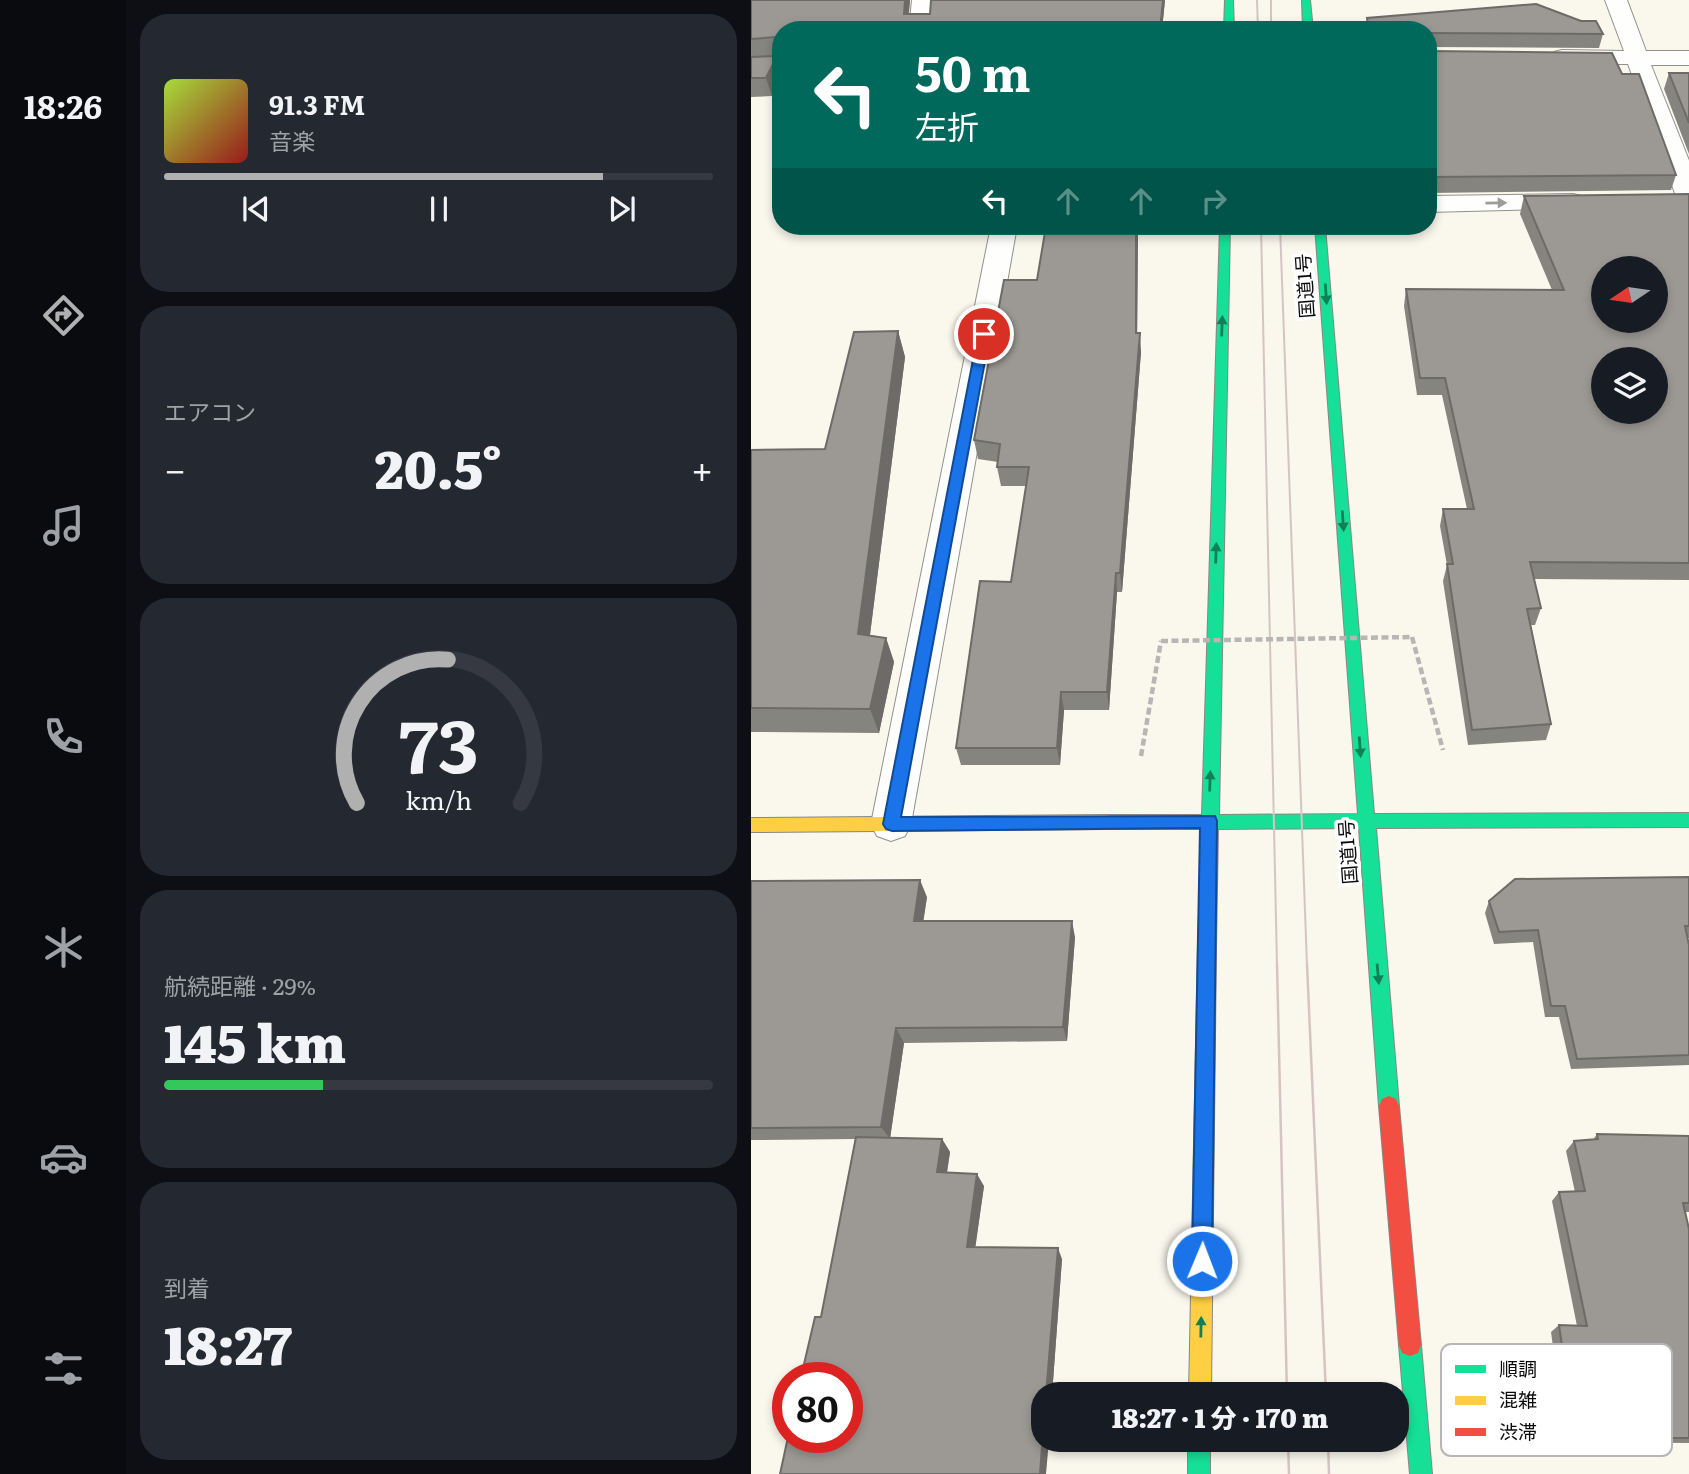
<!DOCTYPE html>
<html lang="ja">
<head>
<meta charset="utf-8">
<style>
	:root { --surface:#171b24; --page:#242831; --text:#f1f3f6; --muted:#9ea1a6; --line:#363941; --accent:#afb0af }
	body { margin:0; font-family:Literata,"Noto Sans JP",serif; background:var(--page); color:var(--text); height:100vh; display:flex; flex-direction:column; font-size:26px; white-space:nowrap }
	* { box-sizing:border-box; margin:0 }
	p { font-size:23px; color:var(--muted) }
	.icon { flex:none; width:38px; height:38px; fill:none; stroke:currentColor; stroke-width:2; stroke-linecap:round; stroke-linejoin:round }
	.map { position:relative; flex:1; overflow:hidden }
	.details { display:flex; flex-direction:column; gap:14px; padding:14px; background:#0d0f14; width:625px }
	.details>* { flex:none }
	.banner { position:absolute; left:21px; top:21px; width:665px; height:214px; border-radius:28px; box-shadow:0 4px 10px #0003; background:#00695c; color:#fff; overflow:hidden }
	.needle { width:46px; rotate:257deg }
	.buttons { position:absolute; left:840px; top:256px; display:grid; gap:14px }
	.buttons a { display:grid; place-items:center; width:77px; height:77px; border-radius:50%; background:var(--surface); box-shadow:0 4px 10px #0003; font-size:35px }
	.speed { position:absolute; left:21px; top:1362px; display:flex; gap:14px; font-size:35px; font-weight:700; text-align:center }
	.speed>* { display:grid; place-content:center; width:91px; height:91px; border-radius:50%; background:var(--surface); box-shadow:0 4px 10px #0003; line-height:1 }
	.speed .limit { border:10px solid #d22; background:#fff; color:#111 }
	.pin { position:absolute; display:grid; place-items:center; width:60px; height:60px; color:#fff; margin:-30px; border:4px solid #fff; border-radius:50%; box-shadow:0 2px 7px #0007 }
	.me { position:absolute; width:77px; margin:-38px; rotate:1deg; stroke-linejoin:round; filter:drop-shadow(0 0 5px #0008) }
	.turn { display:flex; align-items:center; gap:24px; height:147px; padding:0 28px; font-size:32px }
	.turn .icon { width:91px; height:91px; stroke-width:2.5 }
	.turn b { display:block; font-size:49px; line-height:60px }
	.lanes { display:flex; align-items:center; height:66px; padding:0 28px; background:#0003; justify-content:center; gap:35px; direction:ltr }
	.lanes .off { opacity:.35 }
	.big { font-size:52px; font-weight:800; line-height:1.1 }
	.details .tile { flex:1; display:flex; flex-direction:column; justify-content:center; gap:10px; min-width:0; padding:0 24px; border-radius:28px; background:var(--page) }
	.details .dial { align-items:center; gap:0 }
	.dial svg { height:182px; overflow:visible; fill:none; stroke:var(--line); stroke-width:7; stroke-linecap:round; text-anchor:middle }
	.dial text { fill:var(--text); stroke:none }
	.song { display:flex; align-items:center; gap:21px }
	.cover { width:84px; height:84px; border-radius:10px; background:linear-gradient(135deg,hsl(80 70% 55%),hsl(0 70% 35%)) }
	.played { height:7px; border-radius:4px; background:linear-gradient(90deg,var(--accent) 80%,var(--line) 80%) }
	.keys { display:flex; justify-content:space-around; direction:ltr }
	.heat { display:flex; justify-content:space-between; align-items:center; font-size:38px; direction:ltr }
	.charge { height:10px; border-radius:5px; background:linear-gradient(90deg,#34c759 29%,var(--line) 0) }
	.trip { position:absolute; left:280px; top:1382px; width:378px; height:70px; border-radius:28px; background:var(--surface); box-shadow:0 4px 10px #0003; font-weight:800; line-height:70px; text-align:center }
	main { display:flex; flex:1; min-height:0 }
	.menu { display:flex; flex-direction:column; width:126px; justify-content:space-around; align-items:center; background:#090b0e; color:var(--muted) }
	.menu .icon { width:49px; height:49px }
	.menu .selected { color:var(--accent) }
	.menu b { font-size:32px; color:var(--text) }
	.map>svg:first-child { display:block }
	.lines { fill:none; stroke-linecap:round; stroke-linejoin:round }
	.street-casing { stroke:#92918c; stroke-width:2 }
	.fast-casing { stroke:#898783; stroke-width:2 }
	.slow-casing { stroke:#898783; stroke-width:2 }
	.jam-casing { stroke:#898783; stroke-width:2 }
	.path { stroke:#b7b6b5; stroke-width:4.5; stroke-dasharray:7 3.5; stroke-linecap:butt }
	.street { fill:#fefefc; fill-rule:evenodd }
	.fast { fill:#16e098; fill-rule:evenodd }
	.slow { fill:#ffcf43; fill-rule:evenodd }
	.jam { fill:#f24e42; fill-rule:evenodd }
	.tram-far1 { stroke:#d6c4c3; stroke-width:2 }
	.tram { stroke:#d6c4c3; stroke-width:2.5 }
	.path-bridge { stroke:#b7b6b5; stroke-width:4.5; stroke-dasharray:7 3.5; stroke-linecap:butt }
	.wall { fill:#86847f }
	.shaded-wall { fill:#6d6b68 }
	.building { fill:#9c9994; stroke:#6d6b68; stroke-width:2; fill-rule:evenodd }
	.oneway { fill:#9c9c9b }
	.oneway2 { fill:#118058 }
	.route { fill:#1a73e8; stroke:#114b97; stroke-width:2 }
	.labels { text-anchor:middle; dominant-baseline:central; stroke-width:7; stroke-linejoin:round; paint-order:stroke }
	.street-label { font-size:19px; fill:#0a0a0a; stroke:#fff }
	.key { fill:#fff; stroke:#b6b6b6; stroke-width:2 }
	.key-label { font-size:19px; fill:#0a0a0a }
</style>
</head>
<body>
<main>
<nav class="menu">
<b>18:26</b>
<svg class="icon selected" aria-label="directions" viewBox="0 0 24 24"><path d="M12 3l9 9-9 9-9-9zM9 14v-3h6M13 9l2 2-2 2"/></svg>
<svg class="icon" aria-label="music" viewBox="0 0 24 24"><path d="M9 18V5l10-2v13"/><circle cx="6" cy="18" r="3"/><circle cx="16" cy="16" r="3"/></svg>
<svg class="icon" aria-label="phone" viewBox="0 0 24 24"><path d="M5 4h4l2 5-3 2q2 4 5 5l2-3 5 2v4C11 20 4 13 5 4z"/></svg>
<svg class="icon" aria-label="climate" viewBox="0 0 24 24"><path d="M12 3v18M4 7l16 10M4 17L20 7"/></svg>
<svg class="icon" aria-label="car" viewBox="0 0 24 24"><path d="M5 17H2v-5l4-1 3-4h7l3 4 3 1v5h-3M9 17h6M6 11h13"/><circle cx="7" cy="17" r="2"/><circle cx="17" cy="17" r="2"/></svg>
<svg class="icon" aria-label="filters" viewBox="0 0 24 24"><path d="M4 7h16M4 17h16"/><circle cx="9" cy="7" r="2"/><circle cx="15" cy="17" r="2"/></svg>
</nav>
<section class="details">
<div class="tile">
<div class="song"><i class="cover"></i><div><b>91.3 FM</b><p>音楽</p></div></div>
<div class="played"></div>
<div class="keys"><svg class="icon" aria-label="previous" viewBox="0 0 24 24"><path d="M18 5L8 12l10 7zM5 5v14"/></svg><svg class="icon" aria-label="pause" viewBox="0 0 24 24"><path d="M8 5v14M16 5v14"/></svg><svg class="icon" aria-label="next" viewBox="0 0 24 24"><path d="M6 5l10 7-10 7zM19 5v14"/></svg></div>
</div>
<div class="tile"><p>エアコン</p>
<div class="heat"><a>−</a><b class="big">20.5°</b><a>+</a></div>
</div>
<div class="tile dial"><svg viewBox="0 0 100 80">
<path d="M14 69A42 42 0 1 1 86 69"/>
<path d="M14 69A42 42 0 0 1 54 6" stroke="#afb0af"/>
<text x="50" y="56" font-size="32" font-weight="700">73</text>
<text x="50" y="72" font-size="11">km/h</text>
</svg></div>
<div class="tile"><p>航続距離 · 29%</p><b class="big">145 km</b><div class="charge"></div></div>
<div class="tile"><p>到着</p><b class="big">18:27</b></div>
</section>
<div class="map">
<svg width="939" height="1474" viewBox="0 0 939 1474">
	<rect width="100%" height="100%" fill="#faf7ed"/>
	<g class="lines">
		<g class="street-casing">
			<path id="street" d="M161,0h22l-3,30h-22z
				M854,0h22l19,51h44v14h-39l39,98v44l-9,-2 -4,-6 -49,-135h-66l-8,-2 -3,-5 3,-5 8,-2 62,1z
				M822,194l9,2 4,6 -4,6 -154,4v-16z
				M240,226h26l-106,598 -6,12 -14,5 -14,-5 -6,-12z"/>
		</g>
		<g class="fast-casing">
			<path id="fast" d="M474,0h8l1,30h-10z
				M551,0h8l3,30h-10z
				M469,226h10l-11,589 139,-1 -43,-588h10l49,588 316,-1v14l-314,1 23,278 -3,7 -7,3 -7,-3 -3,-7 -20,-278 -141,1 -2,117 -3,6 -6,2 -6,-2 -3,-6 4,-117h-96l-6,-2 -2,-5 2,-5 6,-2h96z
				M659,1334l8,3 3,8 11,129h-22l-11,-129 3,-8z
				M437,1440h22v34h-22z"/>
		</g>
		<g class="slow-casing">
			<path id="slow" d="M355,815l6,2 2,5 -2,5 -6,2 -355,3v-14z
				M456,938l6,2 3,6 -5,449h-22l9,-449 3,-6z"/>
		</g>
		<g class="jam-casing">
			<path id="jam" d="M638,1096l7,3 3,7 22,239 -3,8 -8,3 -8,-3 -3,-8 -20,-239 3,-7z"/>
		</g>
		<path class="path" d="M661,637l31,113
			M390,756l20,-115"/>
		<use href="#street" class="street"/>
		<use href="#fast" class="fast"/>
		<use href="#slow" class="slow"/>
		<use href="#jam" class="jam"/>
		<path class="tram-far1" d="M506,0l1,30
			M520,0v30
			M510,226l16,740
			M529,226l27,740"/>
		<path class="tram" d="M526,964l10,431
			M556,964l19,431
			M537,1440l1,34
			M577,1440l1,34"/>
		<path class="path-bridge" d="M410,641l251,-4"/>
	</g>
	<path class="wall" d="M0,0h159l-1,14h21l1,-14h234l-3,30h-381v30l-1,-5 -20,2 17,-1 4,15v5l-9,20 -21,1z
		M616,18l236,16 -4,14 -171,-1v-17h-62z
		M677,51l194,23 54,101 -5,15 -243,3z
		M918,73h20v81l-25,-65z
		M938,194v386l-155,-1 7,29 -6,17h-4l20,99 -5,16 -78,5 -25,-164 4,-16 -7,-39 3,-17h24l-25,-114h-25l-13,-89 2,-17 146,1 -32,-76 4,-18z
		M295,226h103l-1,8 -10,-1 -1,100 4,19 -19,240h-5l-8,118h-45l-4,55h-99l-5,-17 55,-166 15,-96h-25l-4,-19 1,-5 -20,-3 -4,-19 63,-160z
		M147,331l7,26 -35,278 16,3 8,24 -15,71 -128,-1v-282l74,-1z
		M938,877v61h-2l2,7v120l-118,4 -12,-52h-14l-12,-75 -39,2 -9,-31 4,-12z
		M0,881l176,16 -4,24 152,16 -8,104 -163,2 -14,95 52,1 8,13 -3,21 37,13 -9,61 87,12 -10,136h-9l-222,-78 34,-178 -104,1z
		M846,1134l92,2v76h-4l4,17v214l-123,-1 -15,-110 8,-7 18,1 -25,-125 7,-9h16l-9,-41 8,-10 19,-1z"/>
	<path class="shaded-wall" d="M154,0h5l-3,30 -3,-16z
		M412,0h2l-3,30h-2z
		M26,56l4,15v5l-9,20 -6,-18z
		M385,226l2,7 -1,119 -1,-19z
		M147,331l7,26 -38,301 -9,-24z
		M389,333l1,19 -19,240 -2,-19z
		M365,573l1,19 -8,118 -2,-18z
		M135,638l8,24 -15,71 -9,-24z
		M310,692l3,18 -4,55 -3,-17z
		M169,880l7,17 -6,40 -7,-16z
		M321,921l3,16 -8,104 -4,-14z
		M145,1028l8,15 -14,96 -9,-12z
		M191,1139l8,13 -5,32 -8,-12z
		M226,1174l7,12 -10,71 -7,-10z
		M307,1248l4,11 -10,136h-6z
		M292,1432v8h6l-3,34h-6z"/>
	<path class="building" d="M0,0h154l-1,14h26l1,-14h232l-3,30h-151v-4l-59,4h-169v17l-2,5v-12l-3,-3 -25,2z
		M785,4l45,17h15l7,13 -173,-1 -2,2v-5h-59l-2,-12z
		M677,51l184,2 10,21h17l37,101 -248,2z
		M26,56l-11,22h-15v-21z
		M918,73h20v50z
		M938,194v369l-159,-1 11,46 -14,1 24,115 -79,6 -25,-166h6l-10,-55h31l-29,-131h-25l-14,-89 158,1 -40,-94zM852,268h53v52h-53zM852,359h53v52h-53z
		M295,226h90v107h4l-20,240h-4l-9,119h-46l-4,56h-101l24,-167 31,1 18,-115h-32l3,-23 -26,-4 30,-160h33z
		M147,331l-40,303 28,4 -16,71 -119,-1v-258l74,-1 29,-117z
		M938,877v49h-4l4,19v110l-112,4 -12,-53h-14l-13,-76 -39,2 -10,-31 26,-22z
		M169,880l-6,41h158l-9,106 -167,1 -15,99 -130,1v-247z
		M846,1134l92,2v67h-6l6,26v209h-114l-16,-113 28,1 -28,-134 26,-1 -11,-50 24,-2z
		M105,1137l86,2 -5,33 40,2 -10,73 91,1 -12,147h-3v37l-3,42h-260l8,-37h59v-60h-46l14,-60h6z"/>
	<defs><path id="oneway-solid" d="M-6-.8H1V-3.2L6.5 0L1 3.2V.8H-6Z" transform="scale(1.75)"/></defs>
	<use class="oneway" href="#oneway-solid" transform="translate(745 203) rotate(-1)"/>
	<g class="oneway2">
		<use href="#oneway-solid" transform="translate(575 294) rotate(86)"/>
		<use href="#oneway-solid" transform="translate(471 326) rotate(-88)"/>
		<use href="#oneway-solid" transform="translate(592 521) rotate(86)"/>
		<use href="#oneway-solid" transform="translate(465 553) rotate(-88)"/>
		<use href="#oneway-solid" transform="translate(609 747) rotate(86)"/>
		<use href="#oneway-solid" transform="translate(459 781) rotate(-88)"/>
		<use href="#oneway-solid" transform="translate(627 974) rotate(85)"/>
		<use href="#oneway-solid" transform="translate(450 1327) rotate(-89)"/>
	</g>
	<path class="route" d="M233,331l6,3 -89,483 314,-1 2,5 -5,440 -3,7 -7,3 -7,-3 -3,-7 8,-433 -308,3 -6,-2 -3,-5 95,-490z"/>
	<g class="labels">
		<g class="street-label">
			<text transform="translate(553 286) rotate(-94)">国道1号</text>
			<text transform="translate(596 852) rotate(-94)">国道1号</text>
		</g>
	</g>
	<rect x="690" y="1344" width="231" height="112" rx="10" class="key"/>
	<rect x="704" y="1365" width="31" height="8" fill="#16e098"/>
	<rect x="704" y="1396" width="31" height="9" fill="#ffcf43"/>
	<rect x="704" y="1428" width="31" height="8" fill="#f24e42"/>
	<g class="key-label">
		<text x="748" y="1376">順調</text>
		<text x="748" y="1407">混雑</text>
		<text x="748" y="1439">渋滞</text>
	</g>
</svg>
<div class="buttons">
<a><svg class="needle" viewBox="-14 -14 28 28"><path d="M0-13l5 13h-10z" fill="#e53935"/><path d="M0 13l5-13h-10z" fill="#9ea1a6"/></svg></a>
<a><svg class="icon" aria-label="layers" viewBox="0 0 24 24"><path d="M12 4l9 5-9 5-9-5zM3 14l9 5 9-5"/></svg></a>
</div>
<div class="speed"><div class="limit">80</div></div>
<div class="pin" style="left:233px;top:334px;background:#d93025"><svg class="icon" aria-label="arrive" viewBox="0 0 24 24"><path d="M6 21V4h12l-3 4 3 4H6"/></svg></div>
<svg class="me" style="left:451px;top:1261px" viewBox="-20 -20 40 40"><circle r="17" fill="#1a73e8" stroke="#fff" stroke-width="3"/><path d="M0-11L8 9 0 5-8 9z" fill="#fff"/></svg>
<div class="trip">18:27 · 1 分 · 170 m</div>
<div class="banner">
<div class="turn"><svg class="icon" aria-label="left" viewBox="0 0 24 24"><path d="M17 20v-9H6M10 6l-5 5 5 5"/></svg><div><b>50 m</b>左折</div></div>
<div class="lanes"><svg class="icon" aria-label="left" viewBox="0 0 24 24"><path d="M17 20v-9H6M10 6l-5 5 5 5"/></svg><svg class="icon off" aria-label="ahead" viewBox="0 0 24 24"><path d="M12 20V5M6 11l6-6 6 6"/></svg><svg class="icon off" aria-label="ahead" viewBox="0 0 24 24"><path d="M12 20V5M6 11l6-6 6 6"/></svg><svg class="icon off" aria-label="right" viewBox="0 0 24 24"><path d="M7 20v-9h11M14 6l5 5-5 5"/></svg></div>
</div>
</div>
</main>
</body>
</html>
